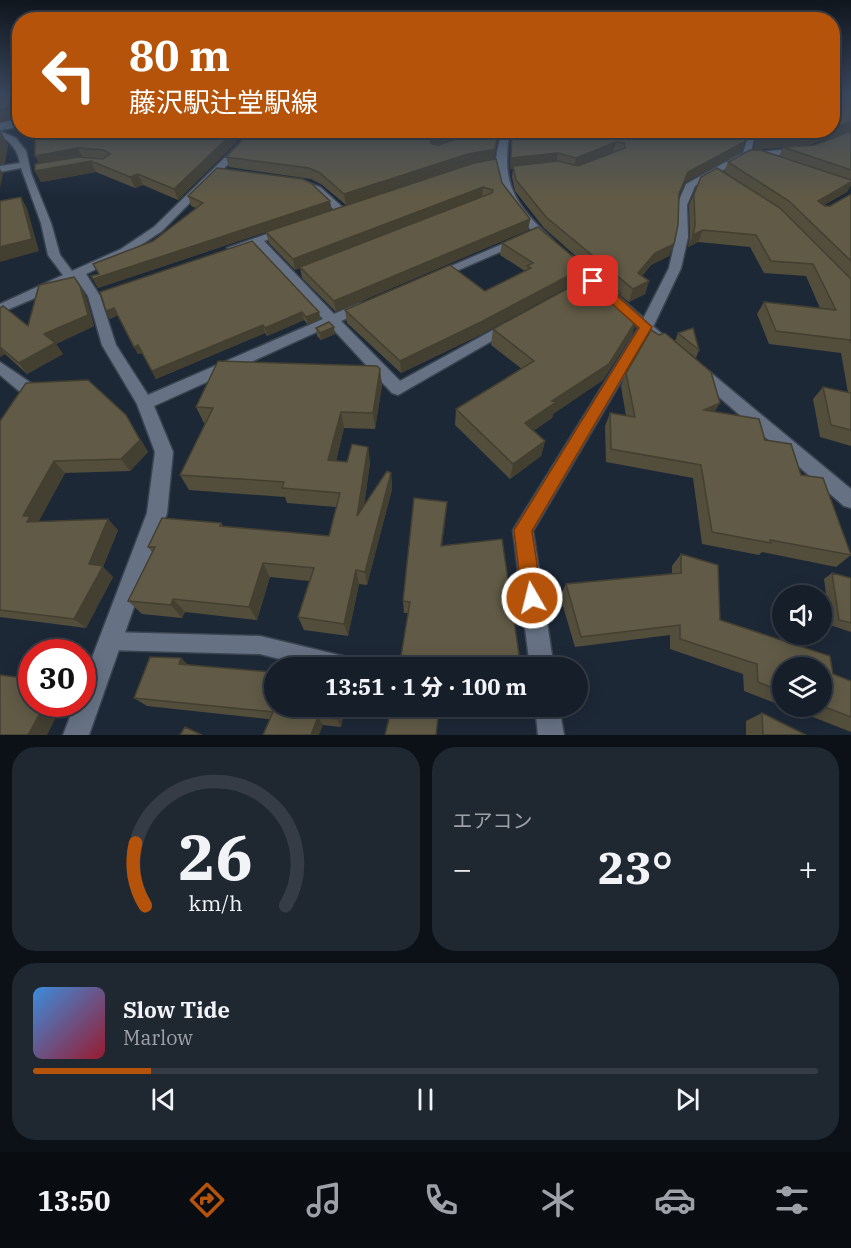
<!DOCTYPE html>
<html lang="ja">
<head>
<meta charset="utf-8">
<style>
	:root { --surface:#161e29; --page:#1f2731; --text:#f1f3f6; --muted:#9ea2a8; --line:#353c46; --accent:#b45309 }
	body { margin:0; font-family:"IBM Plex Serif","Noto Sans JP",serif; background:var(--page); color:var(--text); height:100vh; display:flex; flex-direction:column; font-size:22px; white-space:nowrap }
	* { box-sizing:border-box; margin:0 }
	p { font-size:20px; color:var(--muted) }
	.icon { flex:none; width:33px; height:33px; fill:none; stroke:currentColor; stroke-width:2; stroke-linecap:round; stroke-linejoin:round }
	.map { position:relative; height:735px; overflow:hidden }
	.side { display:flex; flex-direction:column; gap:12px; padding:12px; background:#0c1017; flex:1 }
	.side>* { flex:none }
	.guide { position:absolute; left:12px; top:12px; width:828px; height:126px; border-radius:24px; box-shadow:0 3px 15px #0003,0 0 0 2px var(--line); background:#b45309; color:#fff; overflow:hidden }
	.buttons { position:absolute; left:772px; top:585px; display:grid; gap:12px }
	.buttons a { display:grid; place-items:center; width:60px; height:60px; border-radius:50%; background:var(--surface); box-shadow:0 3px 15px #0003,0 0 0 2px var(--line); font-size:30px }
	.speed { position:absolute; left:18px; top:639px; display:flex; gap:12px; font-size:30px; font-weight:700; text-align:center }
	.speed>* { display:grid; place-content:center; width:78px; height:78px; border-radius:50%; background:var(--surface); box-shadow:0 3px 15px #0003,0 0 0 2px var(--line); line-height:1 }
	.speed .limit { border:9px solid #d22; background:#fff; color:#111 }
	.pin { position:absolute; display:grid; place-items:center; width:51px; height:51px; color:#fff; margin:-26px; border-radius:12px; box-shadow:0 3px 9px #0006 }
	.me { position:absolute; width:66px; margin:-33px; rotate:352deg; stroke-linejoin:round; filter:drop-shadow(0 0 4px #0008) }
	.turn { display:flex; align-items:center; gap:21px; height:126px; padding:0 18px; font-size:27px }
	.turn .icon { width:78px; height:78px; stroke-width:2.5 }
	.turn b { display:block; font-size:42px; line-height:51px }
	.big { font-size:45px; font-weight:800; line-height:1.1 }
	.side .tile { flex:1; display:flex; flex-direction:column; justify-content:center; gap:9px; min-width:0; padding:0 21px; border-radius:24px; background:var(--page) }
	.side .dial { align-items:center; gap:0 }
	.dial svg { height:156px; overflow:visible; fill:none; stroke:var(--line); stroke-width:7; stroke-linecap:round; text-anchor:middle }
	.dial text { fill:var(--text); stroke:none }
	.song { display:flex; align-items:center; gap:18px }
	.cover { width:72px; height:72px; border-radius:9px; background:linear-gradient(135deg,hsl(210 70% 55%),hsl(350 70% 35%)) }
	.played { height:6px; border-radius:3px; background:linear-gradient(90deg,var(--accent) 15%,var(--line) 15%) }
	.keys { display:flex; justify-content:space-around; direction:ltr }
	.heat { display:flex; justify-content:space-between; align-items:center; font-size:33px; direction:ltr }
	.side .tiles { flex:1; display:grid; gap:12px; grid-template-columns:1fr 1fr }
	.tile:last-child { grid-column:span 2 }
	.trip { position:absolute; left:264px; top:657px; width:324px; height:60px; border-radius:30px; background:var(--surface); box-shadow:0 3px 15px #0003,0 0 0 2px var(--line); font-weight:800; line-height:60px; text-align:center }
	.dock { display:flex; height:96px; justify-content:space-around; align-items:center; background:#090c10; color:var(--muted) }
	.dock .icon { width:42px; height:42px }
	.dock .current { color:var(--accent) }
	.dock b { font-size:27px; color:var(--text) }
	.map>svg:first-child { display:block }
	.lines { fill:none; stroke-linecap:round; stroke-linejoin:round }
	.lane-casing { stroke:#3b4451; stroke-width:3 }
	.street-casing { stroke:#3b4451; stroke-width:3 }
	.secondary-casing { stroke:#3b4451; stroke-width:3 }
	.lane { fill:#667284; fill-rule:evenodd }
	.street { fill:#667284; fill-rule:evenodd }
	.secondary { fill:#667284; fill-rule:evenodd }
	.wall { fill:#534d3c; fill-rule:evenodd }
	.shaded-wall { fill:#433f31 }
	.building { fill:#605a46; stroke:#433f31; stroke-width:1.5 }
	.route { fill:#b45309; stroke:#753606; stroke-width:1.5 }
</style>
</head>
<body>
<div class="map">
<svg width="851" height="735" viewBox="0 0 851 735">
	<rect width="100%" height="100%" fill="#1d2837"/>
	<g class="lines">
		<g class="lane-casing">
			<path id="lane" d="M750,130h6l-5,22 6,3 -4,2 -10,-4z
				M108,632l152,4 83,20 7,2 2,7 -1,3h-36l-55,-14 -152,-4 -6,-3 -3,-6 3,-6z"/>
		</g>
		<g class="street-casing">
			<path id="street" d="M20,118v5l-20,5v-5z
				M253,130h9l-100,101 -33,22 -43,21 14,22 16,49 32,50 175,-76 -69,-74 -21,6 -6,-3 60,-21 4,1v4l-27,9 70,73 25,-11h10l2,3 -2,3 -28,12 59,60 104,-57 5,-2 7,5 -118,68 -6,-2 -62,-67 -176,80 19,46 -6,61 -78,222h-26l12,-31h7v-20l65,-171 8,-61 -18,-48 -35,-59 -14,-49 -11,-16 -77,33v-9l63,-29 -15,-20 -7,-32 -20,-55 -21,4v-6l20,-3c-3,-14 -8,-20 -20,-27v-5l16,7 10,13 5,22 20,50 9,32 12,16 49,-22 33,-22z
				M800,148l4,3 -1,2 -58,5 -50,28 -8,19 1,32 -7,31 -28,59 -120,204 21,137h-24l-17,-138 126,-203 30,-59 7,-31 1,-32 9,-21 54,-30z
				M296,179l24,8 28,25 -9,2 -26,-23 -20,-7v-4z
				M519,237l6,3 -2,2 -83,36h-8l-2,-3z
				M0,362l31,21 2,4 -2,4h-12l-19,-16z
				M535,706h24l5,29h-26z"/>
		</g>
		<g class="secondary-casing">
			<path id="secondary" d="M20,123v4l-20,3v-4z
				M502,130h8c-10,55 5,74 44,111v4h-8c-22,-21 -49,-49 -50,-82 0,-11 4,-22 6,-33z
				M568,255l4,1 98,85 2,3 -2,3h-10l-96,-85 -2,-3z
				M700,367l5,1 146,121v19l-7,-2 -149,-130 -3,-4 3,-4z"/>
		</g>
		<use href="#lane" class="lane"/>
		<use href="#street" class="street"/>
		<use href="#secondary" class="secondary"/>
	</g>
	<path class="wall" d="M832,94h19v37l-43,14h7l36,-14v54l-4,7 -23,13 1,1h5l21,-12v252l-31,-9 -7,-38 10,-12 25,6 -7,-40 -72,-9 -12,-30 7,-12 56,6 -14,-32 -42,-3 -14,-26 -52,-5 -10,5 2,-10 -1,-32 12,-28 23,-5 4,-10 26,-12 4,-20h74zM783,147l-4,9 -19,-6 3,-1z
		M35,130h208l1,5 -66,65 -35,-15 -8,3 -39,-16 -55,10 -6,-11 4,-8z
		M512,130h237l-8,22 -57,31 -5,12 -5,49 -5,12 -18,9 -9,11 7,5 -4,13 -16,8 -9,-7 -3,11 20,13 -5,16 -29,45 -50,34 -1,4 -19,13 12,10 -4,15 -31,23 -55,-54 1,-16 66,-40 -31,-24 2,-16 102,-56 -51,-45 -29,-37 -3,-14 1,-8h-3z
		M226,157l269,2 7,24 28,36 -2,11 -192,82 -34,-34 -2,-10 -5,2 -26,-27 -3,-11 207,-68 -127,41 -25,-21 -10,-5 -82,-12z
		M188,196l144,14 -234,78 -7,-12 8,-2 54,-33 43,-33 -5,-2z
		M502,243l83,24 -3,12 -102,56 -79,38 -54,-50 -2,-13 140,-19 40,-20 -25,-16z
		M80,286l6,11 8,29 -38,18 7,10 -36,20 -22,-20 -5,3v-49l28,18z
		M106,311l213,1 1,7 -12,6 -4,-5 -37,16 -2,-3 -109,46 -14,-26 -4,1 -20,-39 -8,4z
		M316,328l19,6 -14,6 -4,-4z
		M678,333l21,17 -3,8 -21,-17z
		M626,373l94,30 -6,9 51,28 36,35 50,80 -15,12 -74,-15 -3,3 -57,-11 -9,-66 -87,-16 -1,-36 5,-13 16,3 -5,-30z
		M382,385l-7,44 -31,-1 -8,33 11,1 21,-15 2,16 -6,43 27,-33 1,16 -25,96 -8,-1 -11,52 -44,-6 -6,-13 11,-36 -39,-4 -13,43 -72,-8 -3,6 -40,-4 -14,-13 24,-49 -4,-5 73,-24 2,3 106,10 7,-29 -49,-4 -2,-6 -96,-7 -9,-15 25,-52h-1l-8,-16z
		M0,421l133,6 15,25 -18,19 -65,2 -27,48 80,9 -15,37 10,10 -27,51 -86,-11z
		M447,502l-5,44 -34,67h-4l-1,-12z
		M681,554l39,66 113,54 18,7v51l-66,-26h37l-39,-38v38l-39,-15 -1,-17 -73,-25v-14l-95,12 -15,-51 6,-12 106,-10v-8z
		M832,573l19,5v54l-21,-7 -6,-46z
		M181,658l6,6 87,42 69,11 -2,10 -194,-21 -13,-8z
		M762,713l44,22h-60v-14z"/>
	<path class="shaded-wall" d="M11,94h8l-5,23 -14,5v-12z
		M851,122v9l-43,14 -54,5 4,-10 67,-10h7v-2z
		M236,130h7l1,5 -66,65 -4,-11z
		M459,130h28l-57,21v-10z
		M499,130l-5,30 -27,5 -121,40 -2,-11z
		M2,134l6,11 -3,18 -5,2v-21z
		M746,141l-5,11 -57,31 -9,22 13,-33z
		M616,142l-3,10 -39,17 2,-11z
		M78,148l5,11 -42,8 -6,-11z
		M558,153l-2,11 -43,2v3h-3l1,-11z
		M91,161l5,11 -55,10 -6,-11z
		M0,169l3,5 -3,14z
		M138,174l5,11 -8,3 -5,-11z
		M851,182v3l-4,7 -35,20 6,-11z
		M483,187l-1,10 -182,70v1l-5,2 -2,-11z
		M21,197l6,11 12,43 -39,11v-15z
		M330,201l2,9 -234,78 -5,-9z
		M530,219l-2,11 -192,82 -2,-11z
		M703,230l-5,12 -10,5 5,-12z
		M674,244l-5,12 -18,9 -17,20 4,-12 17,-20z
		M585,267l-3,12 -102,56 -79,38 -1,-12z
		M649,281l-4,13 -16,8 4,-13z
		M80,286l6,11 8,29 -38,18 7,10 -36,20 -8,-11 25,-29z
		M621,293l-7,21 -3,-11 4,-7z
		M114,308l4,7 -8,4 -4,-8z
		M302,312l2,8 -37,16 -2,-8z
		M319,312l1,7 -12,6 -2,-8z
		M637,319l-5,16 -29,45 -50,34 -1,4 -30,21 3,-16 27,-22z
		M263,325l2,8 -109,46 -4,-8z
		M334,327l1,7 -14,6 -1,-7z
		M138,345l5,8 -5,1 -4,-7z
		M0,348l5,6 -5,3z
		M380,369l2,16 -7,44 -2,-16z
		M720,403l-8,13 -8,-6z
		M341,412l3,16 -12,48 -4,-16z
		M126,415l22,37 -18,19 -9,-12z
		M545,441l-4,15 -31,23 3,-15z
		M368,447l2,16 -10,68 -3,-15z
		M54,461l11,12 -27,50 1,10 -16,-17z
		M391,473l1,16 -25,96 -2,-13z
		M447,502l-1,13 -6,43 1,-12z
		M108,519l10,11 -15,37 10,10 -27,51 -12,-9 15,-55z
		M263,563l7,14 -13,43 -8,-13z
		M356,570l3,14 -11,52 -4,-12z
		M173,599l12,13 -3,6 -11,-13z
		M181,658l10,10 -12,-4z
		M271,672l3,4v19l-6,-9z
		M45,704h18l-16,31h-19z
		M339,709l4,8 -2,10 -4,-8z
		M318,717l5,8 -4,10h-8z"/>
	<path class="building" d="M0,94h11l-3,13 -8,3z
		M832,94l19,1v27l-19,6z
		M35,130h201l-62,59 -36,-15 -8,3 -39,-16 -56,10v-7l43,-7 25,2 7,-5 -6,-4 -26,-2 -43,8z
		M252,130h207l-29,11 2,3 7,1 43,-15h17l-4,19 -27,5 -124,40 -24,-21 -11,-5 -83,-11z
		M512,130h237l-3,11 -58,31 -9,22 -1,31 -4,19 -19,9 -17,20 11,8 -16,8 -87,-72 -30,-37 -3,-14 45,-5 20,5 47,-18 -1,-5 -8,-1 -40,16 -18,-5 -47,5z
		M760,130h65l-12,5 -55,5z
		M851,131v39l-68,-23 32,-2z
		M0,132l2,2 -2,10z
		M750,150h10l91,30v2l-33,19 7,5h5l21,-12v67l-62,-60 -61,-39z
		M496,159l6,24 28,36 -196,82 -34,-34 192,-74 1,-3 -10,-3 -190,72 -27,-27 208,-69z
		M217,168l86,11 8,4 19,18 -237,78 -2,-3 8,-2 -6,-10 60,-23 50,-38 -15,-7z
		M717,168l63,40 71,71v64l-1,-3 -74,-9 -12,-29 72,8 -23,-46 -42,-3 -15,-26 -53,-5 -10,5 2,-10 -1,-31 7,-17z
		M21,197l11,42 -32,8v-46z
		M538,227l47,40 -104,55 -81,39 -55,-51 105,-45 35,26 46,-23 -4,-2 6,-3 -31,-20z
		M252,241l67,71 -13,5 -4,-5 -37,16 -2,-3 -111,46 -14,-26 -4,2 -20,-39 -8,3 -6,-19z
		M596,273l25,20 -6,3 4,2 -8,5 26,16 -28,45 -57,37 4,1 -31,21 20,18 -32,23 -57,-55 78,-48 -41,-32z
		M74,277l6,9 8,29 -44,19 11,9 -36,20 -19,-16v-39l3,-2 25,20 11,-41z
		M329,322l5,5 -14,6 -4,-5z
		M693,328l6,22 -21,-17z
		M651,330l8,5 6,-2 46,39 9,31 -16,7 55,9 6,21 26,4 10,31 22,3 28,77 -81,-15 1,3 -59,-11 -11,-67 -90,-16 -1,-36 25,4 -9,-44z
		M218,361l159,5 3,3 -7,44 -32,-1 -13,48 19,2 5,-18 16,3 -11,69 30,-45 4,2 -26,99 -9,-2 -12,54 -46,-7 16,-49 -51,-5 -14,44 -76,-8 -2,6 -43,-4 27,-54h-7l14,-29 59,5 -1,3 109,10 11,-43 -58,-5 2,-6 -104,-7 33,-67 -17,-1z
		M88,380l38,35 14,25 -19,19 -67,2 -31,55h7l-3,6 81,-3 -19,45 14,2 -29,53 -74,-9v-189l26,-38z
		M823,387l28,6v37l-20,-5z
		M414,498l33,4 -6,44 61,-7 19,129h-122l11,-66 -7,-1z
		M681,554l37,11 2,55 110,36 3,18 18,7v36l-29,-11v-38h-39v24l-25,-10 -1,-18 -77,-25v-14l-99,12 -15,-53 115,-11z
		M832,573l19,5v45l-12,-3z
		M150,657l31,1 -2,6 92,8 -3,14 6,2v18h58l7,3 -2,10 -19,-2 -7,18h-48l10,-23 -139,-14z
		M0,675l32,4v25h13l-17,31h-28z
		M392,706h24l22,12 -2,17h-51z
		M762,713l44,22h-43z
		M185,727l17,8h-22z"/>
	<linearGradient id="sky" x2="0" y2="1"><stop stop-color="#10161e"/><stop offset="0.48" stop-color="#3a485e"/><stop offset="1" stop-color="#3a485e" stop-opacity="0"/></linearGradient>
	<rect width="851" height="197" fill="url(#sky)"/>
	<path class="route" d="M593,277l4,1 55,49 -120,204 10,67 -3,7 -7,3 -7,-3 -3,-7 -8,-68 125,-202 -50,-45v-5z"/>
</svg>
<div class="buttons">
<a><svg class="icon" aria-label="sound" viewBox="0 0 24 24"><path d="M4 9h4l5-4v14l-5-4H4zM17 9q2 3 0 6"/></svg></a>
<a><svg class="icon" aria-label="layers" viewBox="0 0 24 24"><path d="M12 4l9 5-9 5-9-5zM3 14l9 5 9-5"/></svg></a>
</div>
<div class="speed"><div class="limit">30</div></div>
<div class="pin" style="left:593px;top:281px;background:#d93025"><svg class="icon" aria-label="arrive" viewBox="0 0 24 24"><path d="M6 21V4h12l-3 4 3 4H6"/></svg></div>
<svg class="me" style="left:532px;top:598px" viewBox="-20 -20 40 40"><circle r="17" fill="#b45309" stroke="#fff" stroke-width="3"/><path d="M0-11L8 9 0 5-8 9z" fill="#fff"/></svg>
<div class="trip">13:51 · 1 分 · 100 m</div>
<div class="guide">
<div class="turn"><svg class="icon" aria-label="left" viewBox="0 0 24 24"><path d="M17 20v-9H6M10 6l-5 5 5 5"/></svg><div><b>80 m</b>藤沢駅辻堂駅線</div></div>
</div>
</div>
<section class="side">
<div class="tiles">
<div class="tile dial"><svg viewBox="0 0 100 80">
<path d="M14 69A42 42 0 1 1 86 69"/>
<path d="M14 69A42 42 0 0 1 9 37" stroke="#b45309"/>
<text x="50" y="56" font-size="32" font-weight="700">26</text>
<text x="50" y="72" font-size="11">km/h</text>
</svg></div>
<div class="tile"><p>エアコン</p>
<div class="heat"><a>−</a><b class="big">23°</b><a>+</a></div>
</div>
<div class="tile">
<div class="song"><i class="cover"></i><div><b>Slow Tide</b><p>Marlow</p></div></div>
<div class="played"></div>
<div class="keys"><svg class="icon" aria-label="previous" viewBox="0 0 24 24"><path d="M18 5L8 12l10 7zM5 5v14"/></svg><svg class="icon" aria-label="pause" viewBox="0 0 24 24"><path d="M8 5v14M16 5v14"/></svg><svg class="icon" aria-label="next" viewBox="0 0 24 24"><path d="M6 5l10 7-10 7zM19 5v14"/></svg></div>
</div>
</div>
</section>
<nav class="dock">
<b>13:50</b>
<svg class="icon current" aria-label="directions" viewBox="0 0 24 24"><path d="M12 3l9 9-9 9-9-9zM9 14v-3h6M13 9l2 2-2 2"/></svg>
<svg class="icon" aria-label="music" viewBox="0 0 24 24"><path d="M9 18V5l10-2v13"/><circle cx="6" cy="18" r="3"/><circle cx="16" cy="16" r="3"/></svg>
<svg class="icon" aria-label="phone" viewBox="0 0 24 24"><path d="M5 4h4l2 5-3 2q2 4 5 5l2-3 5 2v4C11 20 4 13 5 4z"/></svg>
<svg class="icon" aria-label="climate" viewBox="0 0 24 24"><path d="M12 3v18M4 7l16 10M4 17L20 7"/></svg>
<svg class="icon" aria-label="car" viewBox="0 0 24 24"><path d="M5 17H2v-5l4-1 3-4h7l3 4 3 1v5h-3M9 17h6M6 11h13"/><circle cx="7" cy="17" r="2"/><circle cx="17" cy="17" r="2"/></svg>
<svg class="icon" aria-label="filters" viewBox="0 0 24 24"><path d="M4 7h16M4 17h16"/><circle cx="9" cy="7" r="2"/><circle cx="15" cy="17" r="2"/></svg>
</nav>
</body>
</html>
